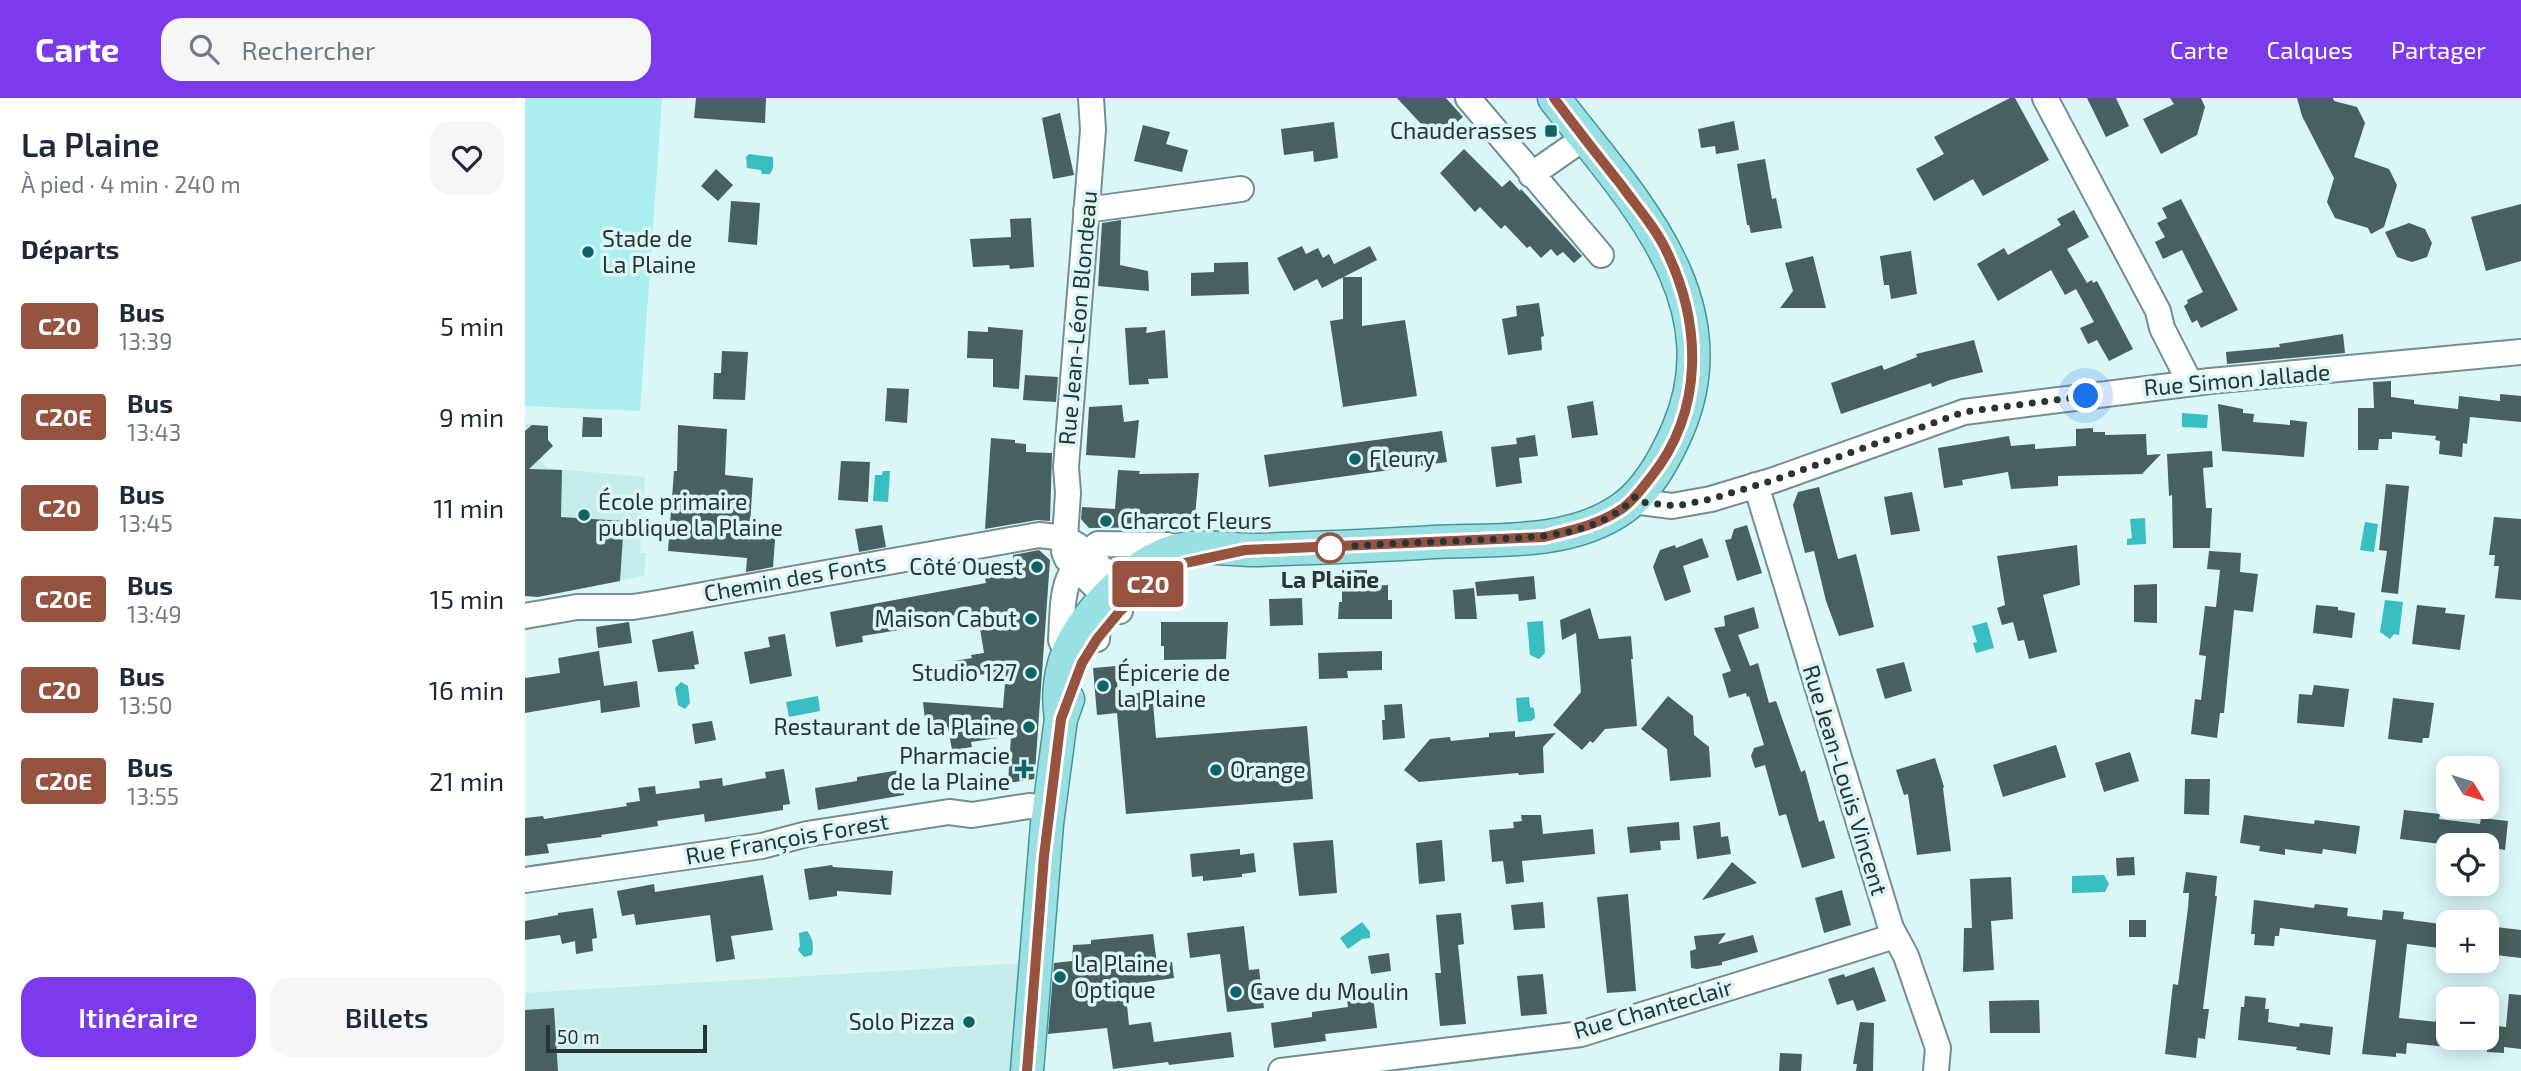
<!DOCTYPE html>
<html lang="fr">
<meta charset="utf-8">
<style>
body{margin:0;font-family:"Exo 2",sans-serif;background:#f6f6f7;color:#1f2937;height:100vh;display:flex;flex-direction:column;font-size:26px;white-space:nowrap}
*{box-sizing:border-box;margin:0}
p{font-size:23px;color:#747a83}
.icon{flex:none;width:38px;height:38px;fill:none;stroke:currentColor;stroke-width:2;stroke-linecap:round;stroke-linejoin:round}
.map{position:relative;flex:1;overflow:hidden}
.sheet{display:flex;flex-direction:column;background:#fff;width:525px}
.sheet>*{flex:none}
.badge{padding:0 14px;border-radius:5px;font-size:24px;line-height:46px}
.needle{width:46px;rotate:128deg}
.buttons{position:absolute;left:1911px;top:658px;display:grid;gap:14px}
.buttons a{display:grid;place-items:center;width:63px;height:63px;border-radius:14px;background:#fff;box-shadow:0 4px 18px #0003;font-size:35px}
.scale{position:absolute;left:21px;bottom:18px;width:161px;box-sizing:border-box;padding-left:7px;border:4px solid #293434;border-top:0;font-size:19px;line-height:24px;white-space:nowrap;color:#293434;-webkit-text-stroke:5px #daf6f6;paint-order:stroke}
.you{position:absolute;width:35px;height:35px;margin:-18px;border:5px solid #fff;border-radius:50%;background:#1a73e8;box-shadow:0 0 0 10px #1a73e833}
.map>.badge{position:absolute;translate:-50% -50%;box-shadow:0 0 0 4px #fff}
h2{padding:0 21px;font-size:26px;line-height:63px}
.round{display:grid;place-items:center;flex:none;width:74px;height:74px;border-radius:21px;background:#f6f6f7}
.head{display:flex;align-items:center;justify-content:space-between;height:119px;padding:0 21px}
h1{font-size:33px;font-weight:600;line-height:52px}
.cta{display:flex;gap:14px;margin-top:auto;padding:14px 21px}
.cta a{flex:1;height:80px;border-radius:21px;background:#7c3aed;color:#fff;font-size:28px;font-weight:600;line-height:80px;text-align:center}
.cta a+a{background:#f6f6f7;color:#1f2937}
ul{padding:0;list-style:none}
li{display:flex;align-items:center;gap:21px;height:91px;padding:0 21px}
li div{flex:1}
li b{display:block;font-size:26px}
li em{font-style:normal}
li .badge{min-width:77px;font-weight:700;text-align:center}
header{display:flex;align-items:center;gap:42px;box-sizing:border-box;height:98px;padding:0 35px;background:#7c3aed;color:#fff}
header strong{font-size:33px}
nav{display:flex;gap:38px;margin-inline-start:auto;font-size:24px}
.search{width:490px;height:63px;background:#f6f6f7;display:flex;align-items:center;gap:18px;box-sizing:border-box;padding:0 24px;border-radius:21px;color:#747a83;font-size:26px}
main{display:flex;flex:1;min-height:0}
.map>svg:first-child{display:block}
.built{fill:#c6ebeb}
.green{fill:#aaeef0}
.water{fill:#38bdc0}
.building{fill:#486061}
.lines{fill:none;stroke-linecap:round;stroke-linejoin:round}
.minor-casing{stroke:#748e8e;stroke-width:28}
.major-casing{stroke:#479698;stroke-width:35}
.minor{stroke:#fff;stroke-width:24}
.major{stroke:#9ae0e2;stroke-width:32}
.line-casing{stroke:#fff;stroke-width:16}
.line{stroke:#965340;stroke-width:10}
.walk{stroke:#293434;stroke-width:7;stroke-dasharray:0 12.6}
.poi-dot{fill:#126365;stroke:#daf6f6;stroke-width:2.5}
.stop-dot{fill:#fff;stroke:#965340;stroke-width:3.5}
.labels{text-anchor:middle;stroke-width:7;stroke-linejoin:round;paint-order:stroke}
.poi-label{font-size:23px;fill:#293434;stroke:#daf6f6;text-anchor:start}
.street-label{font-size:23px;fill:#293434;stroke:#daf6f6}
.stop-label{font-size:23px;font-weight:bold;fill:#293434;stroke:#daf6f6}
</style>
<header>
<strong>Carte</strong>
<div class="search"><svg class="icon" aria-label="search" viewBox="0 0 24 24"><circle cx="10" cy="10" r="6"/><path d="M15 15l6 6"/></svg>Rechercher</div>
<nav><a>Carte</a><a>Calques</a><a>Partager</a></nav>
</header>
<main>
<section class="sheet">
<div class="head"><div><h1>La Plaine</h1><p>À pied · 4 min · 240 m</p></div><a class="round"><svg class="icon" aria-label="heart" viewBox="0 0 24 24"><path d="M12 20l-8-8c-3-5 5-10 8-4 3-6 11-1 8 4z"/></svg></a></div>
<h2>Départs</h2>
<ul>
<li><span class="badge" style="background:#965340;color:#fff">C20</span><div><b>Bus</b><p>13:39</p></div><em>5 min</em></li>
<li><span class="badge" style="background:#965340;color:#fff">C20E</span><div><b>Bus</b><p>13:43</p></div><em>9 min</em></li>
<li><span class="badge" style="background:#965340;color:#fff">C20</span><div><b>Bus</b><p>13:45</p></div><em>11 min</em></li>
<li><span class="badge" style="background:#965340;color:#fff">C20E</span><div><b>Bus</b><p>13:49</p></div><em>15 min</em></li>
<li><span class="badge" style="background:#965340;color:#fff">C20</span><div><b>Bus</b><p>13:50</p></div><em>16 min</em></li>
<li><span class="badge" style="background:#965340;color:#fff">C20E</span><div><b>Bus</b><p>13:55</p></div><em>21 min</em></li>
</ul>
<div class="cta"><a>Itinéraire</a><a>Billets</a></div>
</section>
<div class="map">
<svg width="1996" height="973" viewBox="0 0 1996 973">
<rect width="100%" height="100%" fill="#daf6f6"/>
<!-- built -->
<path class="built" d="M0,325l23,3v14l5,6 -14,13 8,9 98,9 -5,76h6l-2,23 -97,19 -22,1z
M497,865l-9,108h-488v-78z"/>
<!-- green -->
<path class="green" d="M0,0h137l-22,313 -115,-5z"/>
<!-- water -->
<path class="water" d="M224,56l24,3v11l-3,6h-8l-1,-4 -14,-2 -1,-11z
M1657,315l26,2 -1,13 -25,-1z
M358,373h7l-2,31 -15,-1 2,-26h7z
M1620,420l1,26 -19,1v-6l5,-1 -2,-19z
M1840,424l13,2 -4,28 -14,-2z
M1860,502l18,2 -4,33 -5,-1 -4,5 -10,-7z
M1018,523l2,32 -6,6 -9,-4 -3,-33z
M1462,524l7,26 -18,5 -3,-10 4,-1 -5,-16z
M156,584l7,4 2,17 -5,6 -7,-4 -3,-17z
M293,598l2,15 -31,6 -3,-15z
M1004,599l1,10 4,1 1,10 -4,3 -13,1 -2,-24z
M1579,777l5,9 -4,8 -33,1v-17z
M837,824l8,10v6l-8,1 -14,10 -8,-11z
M282,833c6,7 7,15 5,24l-8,2 -6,-7 2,-4 -1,-13z"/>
<!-- building -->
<path class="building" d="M171,0h70l-1,25 -71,-5z
M872,0h49l17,19 -27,23z
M1485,0h5l34,62 -66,36 -10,-17 -39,22 -18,-32 28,-15 -10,-17z
M1562,0h29l13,28 -23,11z
M1645,0h31l4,9 -8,28 -36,19 -18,-35 31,-15z
M1772,0h36l1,3 23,6 8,16 -11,34 35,12 8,16 -13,42 -13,7 -3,-6 -33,-10 -8,-16 7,-24 -32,-62z
M535,15l14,62 -21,4 -11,-61z
M1209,23l5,29 -23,4 -1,-8 -14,2 -3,-19z
M809,24l4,36 -24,4 -1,-11 -29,4 -3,-26z
M618,27l27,7 -4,12 22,6 -6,22 -48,-11z
M939,51l38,38 8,-7 10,11 1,-2 61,67 -8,7 -11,-11 -6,4 -6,-7 -10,9 -11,-12 -3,2 -22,-23 -4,4 -21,-22 -5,5 -35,-39z
M1240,61l7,40 4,-1 6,30 -31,5 -2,-8h-2l-10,-61z
M191,71l17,16 -15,16 -17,-15z
M1656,101l57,111 -37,18 -4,-8 -5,3 -8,-17 4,-3 -1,-3 16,-8 -21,-42 -19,9 -8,-17 10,-5 -8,-14 10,-5 -5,-10z
M206,103l29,2 -3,42 -29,-3z
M1996,106v57l-35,10 -15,-54z
M1549,112l15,27 -22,12 20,34 -22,12 -14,-25 -53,31 -21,-37 27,-16 4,7 53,-30 -4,-6z
M506,120l3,49 -24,2 -1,-4 -36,2 -3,-28 41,-2 -1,-18z
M596,122l-1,45 28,6 1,20 -51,-5 4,-63z
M1884,125l16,6 7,14 -5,14 -15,5 -15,-5 -12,-25z
M777,148l4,8 12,-6 5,10 6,-4 5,10 36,-18 7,14 -55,28 -5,-9 -23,12 -17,-33z
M1386,153l6,43 -26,5 -2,-14h-5l-4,-29z
M1288,158l13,52h-46l13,-17 -8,-28z
M723,164l1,32 -58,2v-23l23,-1v-9z
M818,179h19v49l43,-6 12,76 -74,11 -13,-86 13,-2z
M1567,182l1,3 4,-2 36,68 -24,12 -12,-21 -9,4 -8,-16 14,-6 -18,-33z
M1014,205l5,33 -3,1 1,13 -34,5 -6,-36 15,-3 -1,-10z
M463,229l35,3 -4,59 -26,-2v-28l-26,-1 1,-27 20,1z
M622,229l-1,6 19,-3 3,48 -20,1 1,5 -20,1 -4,-57z
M1818,236l2,19 -118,11 -1,-12 54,-5 -1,-3z
M1449,242l9,32 -33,8 -18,7 -1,-4 -90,31 -10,-31 51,-18 2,5 33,-13 -1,-3z
M197,253l26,1 -3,48 -32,-1 1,-26h7z
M500,277l33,2 -2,25 -33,-2z
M1866,283v16l23,3v4l44,5 1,-13 41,5v-7l21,2v26l-51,-5 -3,27 -4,-1 -1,14 -23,-3 1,-13 -5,-1 1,-4 -44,-4v7h-13l-1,11h-20v-42h16l-1,-26z
M362,290l22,1 -2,34 -22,-2z
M1068,303l5,34 -26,3 -5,-32z
M1693,306l25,5v4l11,1 -1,8 37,3v-5l17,2 -3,35 -82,-6z
M597,307l2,17 15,-2 -4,38 -49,-3 3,-48z
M58,319l19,1v19h-20z
M7,327l16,1v14l5,6 -24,23 33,1 -1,47 63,4 -4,60 -82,16 -13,-1v-165z
M153,327l49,4 -2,46 28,3 -3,47 26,2 -3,40 -27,5 1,-14 -79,-7 6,-80h3z
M1568,330v4h12v3l41,-1 1,21 14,-1 -19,20 -84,2v10l-47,3 -3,-17 -46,8 1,5 -19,3 -6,-40 71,-12 2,10 24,-2v5l41,-3v-17z
M917,333l5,31 -178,25 -5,-32z
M1010,337l3,21 -19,2 3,25 -26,4 -5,-40 26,-3 -1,-6z
M466,340l24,2v3l11,1v8l26,1 -2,68 -13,-1 -52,9z
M1687,353l1,16 -10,1 3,40h6l-2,40h-37l-1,-53 -3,1 -2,-42z
M316,363l29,1 -2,40 -30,-2z
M593,372l22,1 -1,3 60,-1 -4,43 -29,-2 -1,13 -76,1 -8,-9 1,-12 33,2z
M1861,386l23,2 -11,108 -17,-2 6,-41 -8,-1z
M1294,389l19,72 18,-5 18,73 -35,9 -13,-35 -12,-50 -9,2 -12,-48 5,-13z
M1387,394l8,39 -29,4 -7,-38z
M1969,419l27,2v81l-26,-2 4,-32h-5l1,-11h-6z
M357,427l4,22 -27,5 -4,-23z
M1222,427l15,48 -25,8 -12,-41 6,-1 3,-10z
M1177,440l7,19 -26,9 8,26 -26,9 -12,-34 7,-17 15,-5 1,3z
M1552,447l3,40 -37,10 14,57 -28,7 -5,-19 -6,1 -5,-19 -11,3 -5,-17 8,-3 -8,-49z
M514,452l11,10 -15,212 -1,7 -26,4 3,-47 -40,6 1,5 -20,3 -4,-23 -22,1 -3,-26 80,6 3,-38 -48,9 -4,-18 18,-3 -1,-3 13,-2 -7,-42 -60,11 1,5 -56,9 1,6 -27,5 -6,-35 156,-29 -3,-16 31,-5 -1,-7z
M1684,453l32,2 -1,19 18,2 -5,38 -19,-2 -10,103h-4l-3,25 -26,-4 4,-35 6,1 5,-44 -7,-1 6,-49 11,1 4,-37 -13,-1z
M817,472h25v16l21,-1v15h4v19h-54l1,-17h3z
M1009,478l2,23 -17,2 -1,-7 -41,2 -2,-14z
M1632,486v39l-23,-1v-37z
M949,490l3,31h-22l-2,-29z
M777,500l1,27 -33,1 -1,-27z
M1791,507l22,2v3l17,3 -3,25 -39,-5z
M1892,507l29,3 -1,5 20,2 -5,35 -48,-6z
M1229,509l5,21 -21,7 12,31 8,-3 11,40 7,-2 25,71 4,-2 14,52 5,-2 11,38 -33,10 -16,-54 -7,2 -14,-51 -10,3 -4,-12 3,-8 10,-3 -15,-49 -2,1 -1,-4 -17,5 -7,-24 9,-3 -17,-43 11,-2 -1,-10z
M1065,510l9,31 32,-3 2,23h-2l6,67 -32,3 -12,14 -3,-2 -8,9 -29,-25 28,-33 -5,-59 -14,7 -2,-20z
M104,524l3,21 -34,5 -2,-21z
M636,524h67l-2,37 -62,1v-14h-3z
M168,533l6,33 -5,1 1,4 -37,3 -6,-32z
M260,536l7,42 -42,8 -6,-32 26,-5 -2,-10z
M74,553l5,35 33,-5 3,26 -39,6 -1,-13 -75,13v-35l35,-5 -2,-15z
M857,553v19l-35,1 1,7 -29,1 -1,-26z
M1379,564l8,29 -27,8 -9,-30z
M591,568l2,30 34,-5 4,47 151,-12 6,73 -187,15 -9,-101 -20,2 -4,-47z
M1789,587l35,4 -5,38 -47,-4 2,-29 13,1z
M1143,598l25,20 1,19 15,12 2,30 -41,4 -3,-32 -26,-20z
M1868,600l41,5 -5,35h-6l-1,5 -34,-4z
M877,606l3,34 -22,2 -1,-20h3l-1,-15z
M187,623l4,19 -21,4 -3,-20z
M990,633v6l41,-4 -13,14 1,26 -25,2 -1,-2 -99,9 -15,-12 26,-31 20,-2 1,4 38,-4v-4z
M1531,647l10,32 -63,20 -10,-32z
M1605,654l9,29 -35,11 -9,-29z
M1410,660l9,29 -1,1 8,63 -34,4 -9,-61 -4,1 -8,-25z
M259,671l6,35 -7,1v5l-78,12 -1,-8 -47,7 1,5 -57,9 1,2 -55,7 2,9 -24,3v-38l18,-2 1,3 83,-13 -1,-3 14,-2 -2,-13 17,-2 1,8 44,-6 -1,-7 23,-3 1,8 43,-8 -1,-6z
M375,672l4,25 -86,15 -3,-22 42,-7v-4z
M1660,681h25l-1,36 -25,-1z
M1879,712l36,4 -1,5 41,5 1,-6 27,3 -3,29 -18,-3v-2h-38l-49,-6z
M996,717h20l2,19 50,-5 2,25 -73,7 2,21 -18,2 -3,-23 -11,1 -3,-32 25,-2 -1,-6 9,-1z
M1719,717l70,9 1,-4 45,6 -4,28 -33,-5 -1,5 -37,-5v6l-26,-4 1,-5 -20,-3z
M1154,724l1,18 -20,1 1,9 -31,3 -3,-26z
M1195,724l1,15 7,-1 3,18 -34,5 -4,-33z
M808,742l4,53 -38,3 -6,-53z
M917,742l3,41 -26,3 -3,-41z
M715,751v6l14,-2 2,19 -14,2v3l-39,4v-5l-11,1 -2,-23z
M1609,759l1,18 -18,1 -1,-18z
M1207,764l25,21 -55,17z
M307,767l1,2 60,4 -2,24 -54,-4v5l-28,4 -5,-31z
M1661,774l31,4 -2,20h2l-14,113h6l-4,30 -7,-1 -2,20 -31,-4 8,-70 5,1 10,-77 1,-15h-6z
M238,777l10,55 -42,6 4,23 -19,3 -6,-47 -74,10 -2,-11 -12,2 -5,-25 37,-7 1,8z
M1486,779l2,42 -22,2 3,49 -31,2 1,-44h8l-2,-49z
M1317,792l9,35 -27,8 -9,-35z
M1103,796l8,97 -29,2 -10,-96z
M1729,802l60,8 1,-4 33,4 -1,8 35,4 1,-10 21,2 -1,7 45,6v24l-41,-5 -8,74 49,5v24l-41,-4 -1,11 -10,-1v4l-34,-3 14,-114 -96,-12 -1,8h-4l-1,10 -20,-1 1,-11h-4z
M1018,804l2,26 -31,2 -3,-25z
M68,810l4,30 -5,1 1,12 -17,3 -1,-13 -13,3 -2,-9 -35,5v-19l33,-6v-2z
M936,815l3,31 -6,1 8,79 -26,2 -5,-53h6l-5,-58z
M1604,822h17v17h-17z
M719,828l5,44 10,-1 5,39 -37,4 -7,-58 -30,4 -3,-25z
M1962,828l34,4v28l-34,-4z
M1201,835l-8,11 35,-9 5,17 -36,10v3l-25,4 -6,-1 -1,-17 6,-2 -2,-13z
M628,836l4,30 15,-2 2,16 -49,7 4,40 22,-3 3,20 77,-10 3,25 -65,8 -1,-3 -55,7 -6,-41 -59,6 6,-71 18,-2 1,-16 18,-1v-4z
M864,855l2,18 -20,3 -3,-18z
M1349,869l12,34 -29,10 -4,-11 -16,5 -9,-26 16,-5 1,3z
M1018,876l4,40 -26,2 -4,-40z
M1984,896l12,1v54l-17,-2v6l-17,-1v-27l19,2z
M848,898l4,32 -52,6 1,7 -52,7 -3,-25 41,-6v-5l36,-5 -1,-7z
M1720,898l21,2 -1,11h4l-1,13 31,5 1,-4 33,4 -3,28 -34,-5 1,-3 -59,-7 3,-33h3z
M1514,902l1,33h-50l-1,-32z
M29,910l4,63h-33v-61z
M1335,924l14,1 -1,48h-17l1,-7h-4z
M1255,955l22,1 -1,17h-22z"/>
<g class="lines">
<defs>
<path id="minor" d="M566,0l2,32 -27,337 2,26 -4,59 3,7 53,52
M943,0l133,157
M1520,0l113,213 4,17 25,49v7
M1006,77l53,-37
M561,112l155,-21
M1231,387l135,443 15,28 32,92 -2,23
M1110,399l5,5 32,4 39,-7 63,-19 190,-68 246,-31 311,-29
M0,518l52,-9h56l25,-4 381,-68 26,3 12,7 50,47 -29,31 -1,16
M545,550l-7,-3 -2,-5c3,-45 -2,-65 37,-96l70,1 14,4
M0,782l237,-34 45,-12 142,-22 23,3 57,-9 21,2
M756,973l300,-37 314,-98"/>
<path id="major" d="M536,621c-4,-24 -1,-51 10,-73 18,-36 64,-84 104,-95 26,-7 53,-1 80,-1 59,-2 119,-4 178,-8 62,-3 137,4 190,-34 25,-18 43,-51 55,-79 56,-131 -51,-235 -124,-331
M502,973l20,-247 14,-105 7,-20"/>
</defs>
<!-- minor casing -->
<use href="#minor" class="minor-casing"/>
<!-- major casing -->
<use href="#major" class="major-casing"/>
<!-- minor -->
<use href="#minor" class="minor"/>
<!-- major -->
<use href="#major" class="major"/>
</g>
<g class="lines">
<defs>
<path id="line" d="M502,973l17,-215 17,-137 21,-56 15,-24 23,-28 45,-39 20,-9 60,-13 299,-13c28,-7 55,-12 79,-29 11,-8 20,-21 28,-31 53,-66 51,-152 16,-225 -11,-24 -30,-45 -45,-66 -23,-29 -46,-58 -68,-88"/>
</defs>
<!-- line casing -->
<use href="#line" class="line-casing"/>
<!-- line -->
<use href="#line" class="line"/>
<!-- walk -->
<path class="walk" d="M805,450c46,-5 96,-5 144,-8 55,-3 120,0 161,-43l5,5 37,4 34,-7 63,-19 190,-68 122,-16"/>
</g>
<!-- markers -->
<g class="poi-dot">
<rect x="1019" y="26" width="14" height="14" rx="3.5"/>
<circle cx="63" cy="154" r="7"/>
<circle cx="830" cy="361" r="7"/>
<circle cx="59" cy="417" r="7"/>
<circle cx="581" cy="423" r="7"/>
<circle cx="512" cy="469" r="7"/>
<circle cx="506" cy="521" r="7"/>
<circle cx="506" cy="575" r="7"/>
<circle cx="578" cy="588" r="7"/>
<circle cx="504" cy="629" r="7"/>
<path d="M495.5 660.5h7v7h7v7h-7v7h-7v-7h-7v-7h7z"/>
<circle cx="691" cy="672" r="7"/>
<circle cx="535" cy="879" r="7"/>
<circle cx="711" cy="894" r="7"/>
<circle cx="444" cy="924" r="7"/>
</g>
<circle class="stop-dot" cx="805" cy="450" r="14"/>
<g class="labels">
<!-- poi labels -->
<g class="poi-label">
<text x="1012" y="41" text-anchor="end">Chauderasses</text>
<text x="77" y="149">Stade de<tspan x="77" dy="26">La Plaine</tspan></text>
<text x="844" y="369">Fleury</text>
<text x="73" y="412">École primaire<tspan x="73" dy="26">publique la Plaine</tspan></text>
<text x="595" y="431">Charcot Fleurs</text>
<text x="498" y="477" text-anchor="end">Côté Ouest</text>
<text x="492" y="529" text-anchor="end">Maison Cabut</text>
<text x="492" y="583" text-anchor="end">Studio 127</text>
<text x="592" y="583">Épicerie de<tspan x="592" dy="26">la Plaine</tspan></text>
<text x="490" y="637" text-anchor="end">Restaurant de la Plaine</text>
<text x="485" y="666" text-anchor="end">Pharmacie<tspan x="485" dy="26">de la Plaine</tspan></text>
<text x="705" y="680">Orange</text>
<text x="549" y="874">La Plaine<tspan x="549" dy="26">Optique</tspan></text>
<text x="725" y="902">Cave du Moulin</text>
<text x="430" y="932" text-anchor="end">Solo Pizza</text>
</g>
<!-- street labels -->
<g class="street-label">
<text transform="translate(553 220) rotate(-85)" y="8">Rue Jean-Léon Blondeau</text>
<text transform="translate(1712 282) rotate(-5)" y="8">Rue Simon Jallade</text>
<text transform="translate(270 480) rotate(-10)" y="8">Chemin des Fonts</text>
<text transform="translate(1320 682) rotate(73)" y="8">Rue Jean-Louis Vincent</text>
<text transform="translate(262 741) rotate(-10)" y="8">Rue François Forest</text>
<text transform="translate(1128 911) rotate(-16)" y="8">Rue Chanteclair</text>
</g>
<!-- stop labels -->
<g class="stop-label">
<text x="805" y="490">La Plaine</text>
</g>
</g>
</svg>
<div class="buttons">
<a><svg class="needle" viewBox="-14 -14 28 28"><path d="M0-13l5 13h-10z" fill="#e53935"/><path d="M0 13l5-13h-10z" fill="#747a83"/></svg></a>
<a><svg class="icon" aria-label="locate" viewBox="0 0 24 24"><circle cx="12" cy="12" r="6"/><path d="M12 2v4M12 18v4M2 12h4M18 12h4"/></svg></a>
<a>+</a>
<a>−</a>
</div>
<div class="scale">50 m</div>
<div class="you" style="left:1561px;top:298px"></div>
<b class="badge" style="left:623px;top:486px;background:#965340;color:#fff">C20</b>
</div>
</main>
